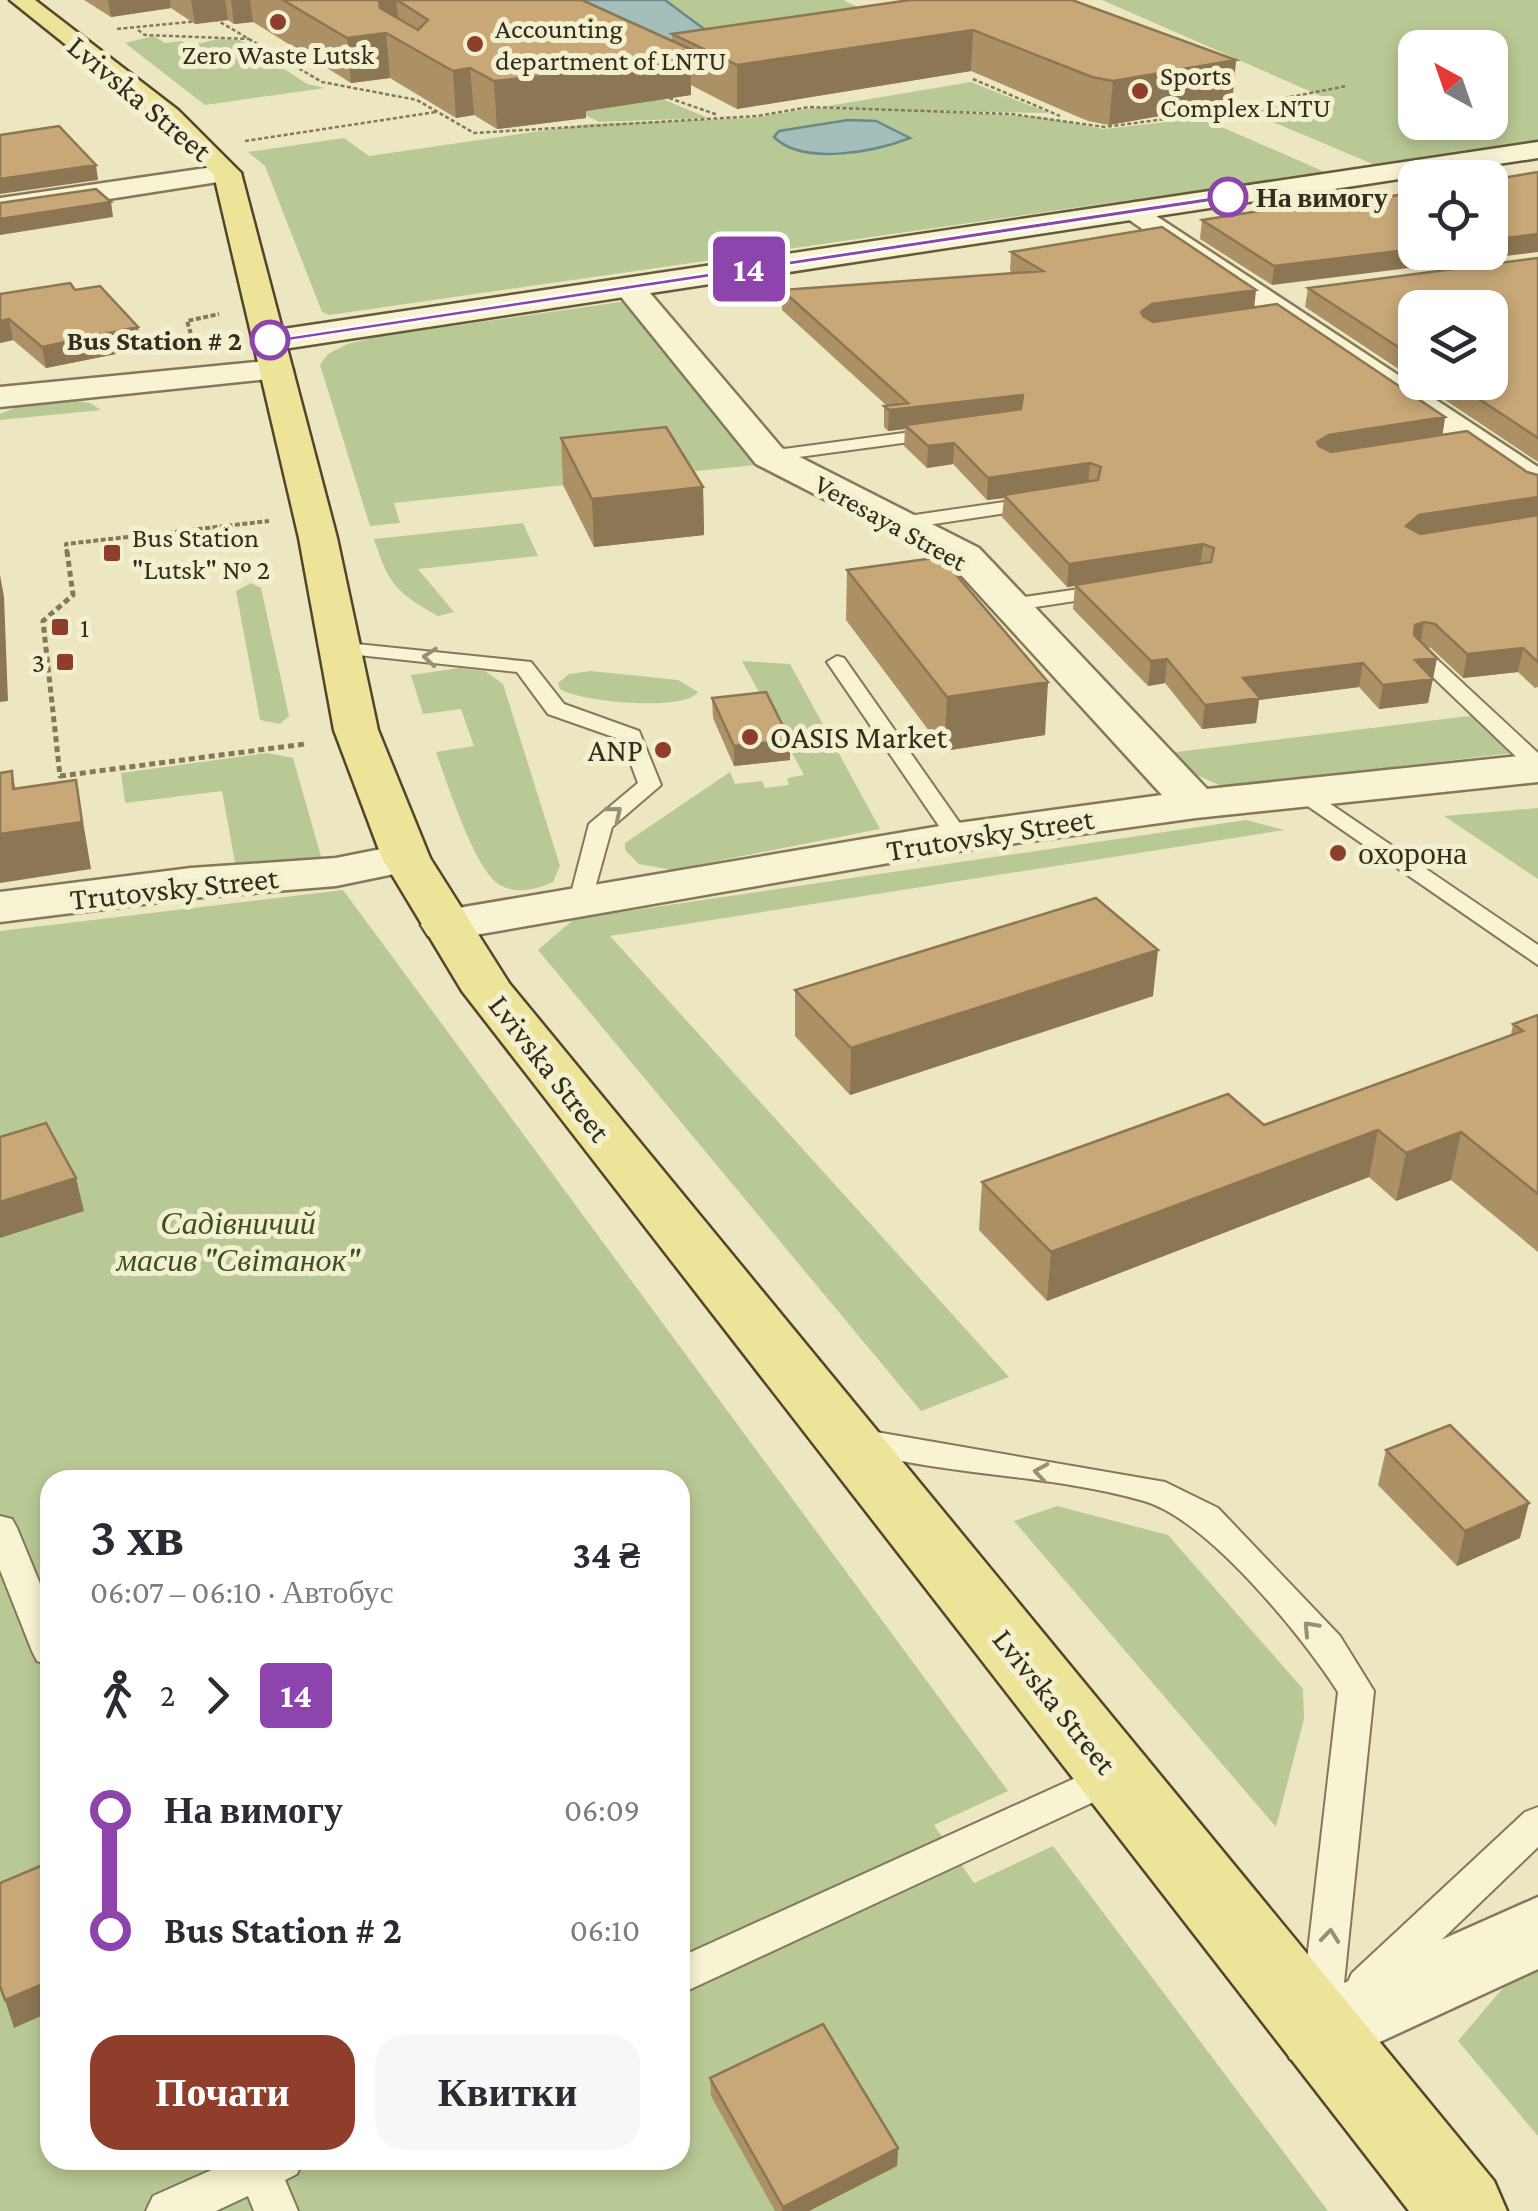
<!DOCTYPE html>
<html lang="uk">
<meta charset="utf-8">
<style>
body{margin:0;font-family:"Crimson Pro",serif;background:#f7f7f7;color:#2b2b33;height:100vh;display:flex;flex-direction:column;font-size:38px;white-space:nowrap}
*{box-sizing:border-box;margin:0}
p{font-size:32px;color:#7c7c81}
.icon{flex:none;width:55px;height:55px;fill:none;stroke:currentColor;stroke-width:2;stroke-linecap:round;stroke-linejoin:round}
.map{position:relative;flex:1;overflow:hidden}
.panel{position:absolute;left:40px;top:1470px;width:650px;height:700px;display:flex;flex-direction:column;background:#fff;border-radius:30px;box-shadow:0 5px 15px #0003}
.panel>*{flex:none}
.badge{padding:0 20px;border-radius:8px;font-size:35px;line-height:65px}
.needle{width:65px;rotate:320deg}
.fabs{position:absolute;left:1398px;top:30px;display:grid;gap:20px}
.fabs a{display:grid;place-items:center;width:110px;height:110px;border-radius:20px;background:#fff;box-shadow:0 5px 15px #0003;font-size:50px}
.map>.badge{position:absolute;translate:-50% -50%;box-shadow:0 0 0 5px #fff}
.legs{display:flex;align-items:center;gap:15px;height:110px;padding:0 50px;font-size:32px}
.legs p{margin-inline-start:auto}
.summary{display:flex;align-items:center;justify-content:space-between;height:170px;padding:0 50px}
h1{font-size:55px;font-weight:600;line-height:75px}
.primary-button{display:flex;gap:20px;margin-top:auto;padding:20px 50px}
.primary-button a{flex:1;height:115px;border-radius:30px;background:#903e2c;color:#fff;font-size:40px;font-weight:600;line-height:115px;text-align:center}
.primary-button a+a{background:#f7f7f7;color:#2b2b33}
ul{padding:0 50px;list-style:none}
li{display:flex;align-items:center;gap:35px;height:120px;font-size:38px}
li i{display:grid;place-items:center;width:15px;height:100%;margin:0 12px;background:currentColor}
li i::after{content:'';width:25px;height:25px;margin:-12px;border:8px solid;border-radius:50%;background:#fff}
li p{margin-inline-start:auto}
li:first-child i{background:linear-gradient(#0000 50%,currentColor 0)}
li:last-child i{background:linear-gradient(currentColor 50%,#0000 0)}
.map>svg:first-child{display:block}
.green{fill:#b9c995;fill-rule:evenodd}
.water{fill:#a3bebb;stroke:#6b8b89;stroke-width:2.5}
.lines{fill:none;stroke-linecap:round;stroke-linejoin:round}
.lane-casing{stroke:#847859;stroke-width:4}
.street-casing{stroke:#847859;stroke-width:5}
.secondary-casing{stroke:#65593c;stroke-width:5}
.primary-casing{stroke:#51452d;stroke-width:5}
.path-far2{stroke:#847859;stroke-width:2.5;stroke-dasharray:4 2.5;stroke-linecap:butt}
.path-far1{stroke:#847859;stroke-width:4;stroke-dasharray:5 2.5;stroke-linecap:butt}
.path{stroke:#847859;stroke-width:5;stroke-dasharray:6 4;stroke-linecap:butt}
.lane{fill:#f7f3d3;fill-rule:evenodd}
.street{fill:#f7f3d3;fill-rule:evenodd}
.secondary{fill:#f7f3d3;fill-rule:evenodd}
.primary{fill:#eee499;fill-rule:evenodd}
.wall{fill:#ac9066}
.shaded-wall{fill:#8c7653}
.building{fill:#c8a877;stroke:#8c7653;stroke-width:2.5}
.oneway{stroke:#969078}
.line-1{fill:#8e44ad;stroke:#fff;stroke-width:2.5}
.poi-dot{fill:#903e2c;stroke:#f3f0cf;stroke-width:4}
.stop-1-dot{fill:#fff;stroke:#8e44ad;stroke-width:5}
.labels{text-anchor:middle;stroke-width:10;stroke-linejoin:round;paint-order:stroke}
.far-poi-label{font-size:28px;fill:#342c1d;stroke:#f3f0cf;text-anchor:start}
.far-stop-label{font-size:28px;font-weight:bold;fill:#342c1d;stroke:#f3f0cf;text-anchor:start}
.far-street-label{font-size:28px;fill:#342c1d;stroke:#f3f0cf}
.street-label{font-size:32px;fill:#342c1d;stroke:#f3f0cf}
.poi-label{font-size:32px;fill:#342c1d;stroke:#f3f0cf;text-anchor:start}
.park-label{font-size:32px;font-style:italic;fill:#3c5024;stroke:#f3f0cf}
</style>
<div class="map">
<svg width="1538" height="2211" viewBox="0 0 1538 2211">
<rect width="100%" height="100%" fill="#ece7c0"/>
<!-- green -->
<path class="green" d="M665,0h178l70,32 -146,14 -55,-12z
M1102,0h436v141l-163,24 -128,-54 76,-14zM1415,48h75v74h-75z
M154,36l11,7 17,-2 7,5 29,-7 22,1 67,44 18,4 -120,17 -80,-62z
M971,82l78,31 -120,-2 111,6 64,12 97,-11 124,54 -996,143 -7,-3 -57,-146 -17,-14 96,-14 25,18 220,-32 163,-6 61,-10 56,1 -47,-2z
M658,97l50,21 -109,4 -31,-16z
M627,301l138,163 -371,39 6,20 -30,3 -50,-161 8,-11 19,-10 29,-7z
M62,399l28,4 11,7 -101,10v-6l29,-12z
M523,523l15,33 -120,13 36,43 -16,4c-41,-23 -50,-32 -64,-77z
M251,583l10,5 28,128 -9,8 -20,-4 -24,-129z
M742,661l48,3 90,165 -208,41 -33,-6 -14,-14v-7l105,-71 5,12 27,-3 3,7 24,-3 -2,-7 17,-3z
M459,668l26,3 18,13 57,182 -7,16c-15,7 -36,13 -53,3 -25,-14 -54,-105 -64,-133l38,-6 -13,-37 -38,5 -12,-39z
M591,671l87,9 20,12c-13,20 -118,10 -138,-3l-2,-6 11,-9z
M1477,715l36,38 -289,34 -44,-19 -12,-15z
M267,753l26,5 29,102 -86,8 -14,-77 -97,12 -4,-30z
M1538,808v71l-94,-63z
M1246,820l38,10 -674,106 399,441 -88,34 -383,-461 36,-31z
M343,890l665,901 -74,34 40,58 79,-37 275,365h-1328v-1280zM50,1480h630v680h-630z
M1057,1506l111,29 135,154 1,30 -28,108 -262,-306z
M1538,1964v172l-80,-95 55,-65z"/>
<!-- water -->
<path class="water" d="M562,0h103l47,35 -46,19z
M848,120l28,1 34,17c-36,14 -107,28 -136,-1l5,-6z"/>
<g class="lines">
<defs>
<path id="lane" d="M941,428l6,1v8l-178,24 -9,-5 9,-5z
M1038,497l7,2v8l-144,22 -9,-6 9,-6z
M1107,585l10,6 -3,4 -104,16 -10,-6 10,-6z
M337,642l194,20 33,42 75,27 22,54 -49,42 -22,79h-18l-3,-5 20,-77 49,-41 -16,-43 -74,-26 -31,-42 -187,-20 -3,-4z
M1421,649l7,2 110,102v19l-8,-2 -116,-111v-8z
M837,656l7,2 122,174 4,5 -4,5h-16l-123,-180z
M1304,786l234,159v20l-242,-167v-10z
M853,1428l312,54 53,26 122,128 34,55 -33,321 -6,13 -14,5 -14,-5 -6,-13 37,-320c-35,-55 -131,-173 -194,-191 -98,-28 -205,-25 -302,-54l-5,-8 5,-8z
M0,1516l12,3 5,9 33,80v57l-13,-4 -5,-10 -32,-81z
M1113,1761l13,4 6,11 -6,11 -446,207v-37z
M1538,1807v40l-158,152 -14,5 -14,-5 -6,-13 6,-13 173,-161z
M234,2160h69l-6,14 -12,6 13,31h-44l-6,-15 -32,15h-70l7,-15z"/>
<path id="street" d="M227,165l14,8 -4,6 -237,37v-18z
M1135,202l403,265v27l-13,-3 -400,-274 -4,-6 4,-6z
M628,278l11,2 143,168 197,100 228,241 331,-35v28l-342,36 -238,33 -512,89 -18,-4 -7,-11 7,-11 18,-4 512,-87 204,-28 -211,-231 -195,-100 -143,-177z
M276,360l12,3 5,7 -5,7 -288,30v-20z
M406,844l17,4 7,10 -7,10 -87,18 -145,12 -191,24v-30l191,-24 145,-10z
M1538,1897v72l-219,101 -29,-11 -12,-26 12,-26z"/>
<path id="secondary" d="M1538,142v16l-1268,193 -16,-10 16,-10z"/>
<path id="primary" d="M10,0h25l143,110 63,63 96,365 41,192 52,128 79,125 985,1198 13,30h-98l-947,-1220 -80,-133 -48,-128 -35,-192 -85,-363 -54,-55z"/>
</defs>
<!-- lane casing -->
<use href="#lane" class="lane-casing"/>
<!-- street casing -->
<use href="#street" class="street-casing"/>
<!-- secondary casing -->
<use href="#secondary" class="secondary-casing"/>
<!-- primary casing -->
<use href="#primary" class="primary-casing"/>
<!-- path-far2 -->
<path class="path-far2" d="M215,19l107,63 95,18 57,33 283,-17 52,-9 202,7 94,13 113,-15 22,9
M117,29l82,-8
M138,30l7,5 104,4
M973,79l87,37
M663,96l55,19
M1220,111l126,-25
M245,141l191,-29"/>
<!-- path-far1 -->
<path class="path-far1" d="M193,341l-6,-20 32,-7
M67,554l-1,-10 203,-23"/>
<!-- path -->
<path class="path" d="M67,551l6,44 -30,26 17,155 245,-32"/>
<!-- lane -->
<use href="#lane" class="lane"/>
<!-- street -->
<use href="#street" class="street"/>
<!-- secondary -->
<use href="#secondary" class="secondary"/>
<!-- primary -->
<use href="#primary" class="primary"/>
</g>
<!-- wall -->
<path class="wall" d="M84,0h498l90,41v-7l238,-34 326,60 -4,43 -123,22 -21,-4 -117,-50 -234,38 -46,-24v10l-105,16v7l-89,11 -23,-14 -18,3 -66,-40 -39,5 -98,-61 -19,2 -6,-4 -33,4 -24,-16 -60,9z
M1364,201l-92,84 -72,-46 2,-19z
M1011,252l243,55 191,110 -3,18 85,37 11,3v212l-3,1 -17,-16 -55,6 -32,-30 -5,-1 11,11 -9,45 -49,6 -20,-22 -100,13 -3,23 -54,6 -37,-46 -17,3 -75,-77 2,-23 -8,1 -65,-70 2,-19 -17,2 -34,-36 -26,4 -23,-22 1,-17 -17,2 -4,-4v-21h3l-105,-96v-20l232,-17 -4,-2z
M1538,258v204l-120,-80h72l-75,-74v72l-110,-73 3,-19z
M75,290l66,59 -95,19 -33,-28 -13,3v-49z
M561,438l142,49 1,48 -110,12 -31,-62z
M847,570l198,165 -101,16 -98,-131z
M712,698l78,42v20l-56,6 -21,-48z
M795,990l358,6 -303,99 -55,-59z
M1538,1015v237l-87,-72 -55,21 -27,-24 -322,124 -68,-71 3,-48 282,-57 247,-90 2,-11z
M1386,1450l134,88 -63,28 -79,-81z
M710,2078l188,70 -1,18 -88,45h-34l-64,-115z"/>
<!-- shaded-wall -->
<path class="shaded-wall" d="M108,0h62l1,8 -60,9z
M191,0h34l3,20 -33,4z
M231,0h19l3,22 -19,2z
M378,0h18l2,17 -18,10z
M973,30l-2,41 -234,38v-44z
M386,33l4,45 -39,5 -4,-45z
M690,49l1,46 -105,16v7l-89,11 -3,-48 79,-15z
M1236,60l-4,43 -123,22 4,-44z
M470,68l4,47 -18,3 -3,-47z
M96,165l2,15 -98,14v-15z
M111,202l2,15 -113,18v-16z
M1538,234v18l-266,33 2,-19 141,-17v3h75v-12z
M1256,290l-2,20 -115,22 2,-20 11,-8z
M9,319l4,21 -13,3v-22z
M138,327l3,22 -95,19 -4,-21z
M1023,395l-1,22 -117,8v4l-17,2 1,-21z
M1445,417l-3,22 -128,25 3,-22 12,-7z
M954,443l-1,21 -26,4 1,-22z
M1090,463l-2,22 -84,10v3l-17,2 1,-22z
M703,487l1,48 -110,12 -2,-48z
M1538,497v22l-123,18 -9,-11 13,-11z
M1203,544l-3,23 -133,20 2,-23z
M0,575l4,22 4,104 -8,1z
M1424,622l-4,23 -9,4 4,-24z
M1523,648l-5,24 -55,6 4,-24z
M1437,658l-9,45 -49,6 4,-24 32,-25z
M1167,659l-2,24 -17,3 3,-25z
M1363,663l-4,24 -100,13 -3,23 -54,6 3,-24 38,-27z
M1048,682l-3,53 -101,16 3,-54z
M790,740v20l-56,6v-20z
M12,771l9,47 55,-38 15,89 -91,14v-49l13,-45z
M1158,950l-5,46 -303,99 1,-47z
M1378,1130l-9,47 -322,124 4,-49z
M1461,1132l-10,48 -55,21 10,-48z
M76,1178l8,33 -84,27v-36z
M1529,1503l-9,35 -63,28 8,-35z
M50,1981v31l-36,16 -9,-28z
M898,2148l-1,18 -88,45h-27l1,-4z"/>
<!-- building -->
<path class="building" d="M283,0h96l1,8 38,22 10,-10 -31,-20h185l108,49 -117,17 11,6 -90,9 -24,-13 -17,3 -67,-38 -39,5z
M910,0h162l164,60 -123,21 -21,-4 -119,-47 -236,35 -65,-31z
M59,126l37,39 -96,14v-44z
M1538,172v62l-48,6v-60z
M96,189l15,13 -111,17v-16z
M1415,192v57l-141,17 -72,-46 153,-24 9,5z
M1162,227l94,63 -104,14 -11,8 2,4 10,6 124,-18 168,113 -116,18 -12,7 2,4 12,6 136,-21 60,41 11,3v22l-119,18 -13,11 14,8 118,-19v147l-15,-14 -56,6 -32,-30 -11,-2 -9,3 -1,10 23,23 -22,2 18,19 -50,6 -20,-22 -120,15 17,20 -55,7 -38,-46 -16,2 -76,-76 136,-23 3,-14 -11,-4 -134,20 -65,-69 94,-15 3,-13 -11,-4 -102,15 -34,-35 -26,3 -23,-21 116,-16 2,-14 -134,15 -5,-4 24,-3 -126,-113 261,-19 -32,-19z
M1538,258v180l-85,-56h37v-74h-75v50l-107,-70z
M70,283l5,7 25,-4 38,41 -96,20 -33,-28 -9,2v-27z
M666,427l37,60 -111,12 -31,-61z
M941,557l107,125 -101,15 -100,-127z
M766,692l24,48 -56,6 -22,-48z
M12,771l1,18 63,-9 6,42 -82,12v-61z
M1096,898l62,52 -307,98 -56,-58z
M1538,1015v179l-77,-62 -55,21 -28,-23 -327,122 -69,-70 246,-88 36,31 259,-94 -10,-7z
M46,1123l30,55 -76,24v-65z
M1450,1425l79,78 -64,28 -79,-81z
M50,1862v119l-45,19 -5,-14v-103z
M823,2024l75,124 -115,59 -73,-129z"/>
<!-- one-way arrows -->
<defs><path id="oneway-chevron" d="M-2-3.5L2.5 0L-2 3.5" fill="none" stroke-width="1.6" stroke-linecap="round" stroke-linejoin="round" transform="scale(2.5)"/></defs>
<g class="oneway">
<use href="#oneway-chevron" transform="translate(430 657) rotate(-175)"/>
<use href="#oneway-chevron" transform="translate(615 813) rotate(-39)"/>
<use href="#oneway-chevron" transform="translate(1041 1472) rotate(-171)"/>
<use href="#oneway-chevron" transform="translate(1310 1628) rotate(-133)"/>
<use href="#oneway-chevron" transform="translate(1330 1936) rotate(-84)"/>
</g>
<!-- line-1 -->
<path class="line-1" d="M1228,194l4,5 -962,145 -6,-4z"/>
<!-- markers -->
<g class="poi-dot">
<circle cx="278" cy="22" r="10"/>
<circle cx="475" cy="44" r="10"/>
<circle cx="1140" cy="91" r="10"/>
<rect x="102" y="543" width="20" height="20" rx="5"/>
<rect x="50" y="617" width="20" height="20" rx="5"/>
<rect x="55" y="652" width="20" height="20" rx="5"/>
<circle cx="750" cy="737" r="10"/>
<circle cx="663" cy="750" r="10"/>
<circle cx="1338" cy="853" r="10"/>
</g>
<g class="stop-1-dot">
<circle cx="1228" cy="197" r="18"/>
<circle cx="270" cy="340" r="18"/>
</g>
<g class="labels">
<!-- far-poi labels -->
<g class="far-poi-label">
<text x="495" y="38">Accounting<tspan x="495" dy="32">department of LNTU</tspan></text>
<text x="278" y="64" text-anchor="middle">Zero Waste Lutsk</text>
<text x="1160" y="85">Sports<tspan x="1160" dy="32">Complex LNTU</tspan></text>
<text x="132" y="547">Bus Station<tspan x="132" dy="32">"Lutsk" № 2</tspan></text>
<text x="80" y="637">1</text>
<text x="45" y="672" text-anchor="end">3</text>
</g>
<!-- far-stop labels -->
<g class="far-stop-label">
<text x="1256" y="207">На вимогу</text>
<text x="242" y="350" text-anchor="end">Bus Station # 2</text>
</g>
<!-- far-street labels -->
<g class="far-street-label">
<text transform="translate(891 522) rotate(29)" y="10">Veresaya Street</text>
</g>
<!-- street labels -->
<g class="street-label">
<text transform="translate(140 98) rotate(40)" y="11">Lvivska Street</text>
<text transform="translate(990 834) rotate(-9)" y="11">Trutovsky Street</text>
<text transform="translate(174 888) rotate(-6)" y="11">Trutovsky Street</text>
<text transform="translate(550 1068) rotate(52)" y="11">Lvivska Street</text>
<text transform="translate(1055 1701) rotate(51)" y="11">Lvivska Street</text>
</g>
<!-- poi labels -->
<g class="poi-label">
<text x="770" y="748">OASIS Market</text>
<text x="643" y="761" text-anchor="end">ANP</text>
<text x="1358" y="864">охорона</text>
</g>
<!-- park labels -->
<g class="park-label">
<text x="238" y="1234">Садівничий<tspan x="238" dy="37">масив "Світанок"</tspan></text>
</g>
</g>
</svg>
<div class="fabs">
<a><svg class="needle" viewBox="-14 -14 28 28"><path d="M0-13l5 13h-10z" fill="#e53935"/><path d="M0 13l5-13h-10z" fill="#7c7c81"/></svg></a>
<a><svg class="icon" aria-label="locate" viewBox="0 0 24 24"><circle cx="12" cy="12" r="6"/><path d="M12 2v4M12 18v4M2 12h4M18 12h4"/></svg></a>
<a><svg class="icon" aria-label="layers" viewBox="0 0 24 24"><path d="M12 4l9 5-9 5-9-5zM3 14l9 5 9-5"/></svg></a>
</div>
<b class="badge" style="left:749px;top:269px;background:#8e44ad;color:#fff">14</b>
<section class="panel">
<div class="summary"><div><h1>3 хв</h1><p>06:07 – 06:10 · Автобус</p></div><b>34 ₴</b></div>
<div class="legs"><svg class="icon" aria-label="walk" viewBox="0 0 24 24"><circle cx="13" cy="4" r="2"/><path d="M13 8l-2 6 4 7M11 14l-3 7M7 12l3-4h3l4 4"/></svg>2<svg class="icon" aria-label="forward" viewBox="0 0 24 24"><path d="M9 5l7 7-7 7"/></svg><b class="badge" style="background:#8e44ad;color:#fff">14</b></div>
<ul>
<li><i style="color:#8e44ad"></i><b>На вимогу</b><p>06:09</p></li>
<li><i style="color:#8e44ad"></i><b>Bus Station # 2</b><p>06:10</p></li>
</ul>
<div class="primary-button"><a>Почати</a><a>Квитки</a></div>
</section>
</div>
